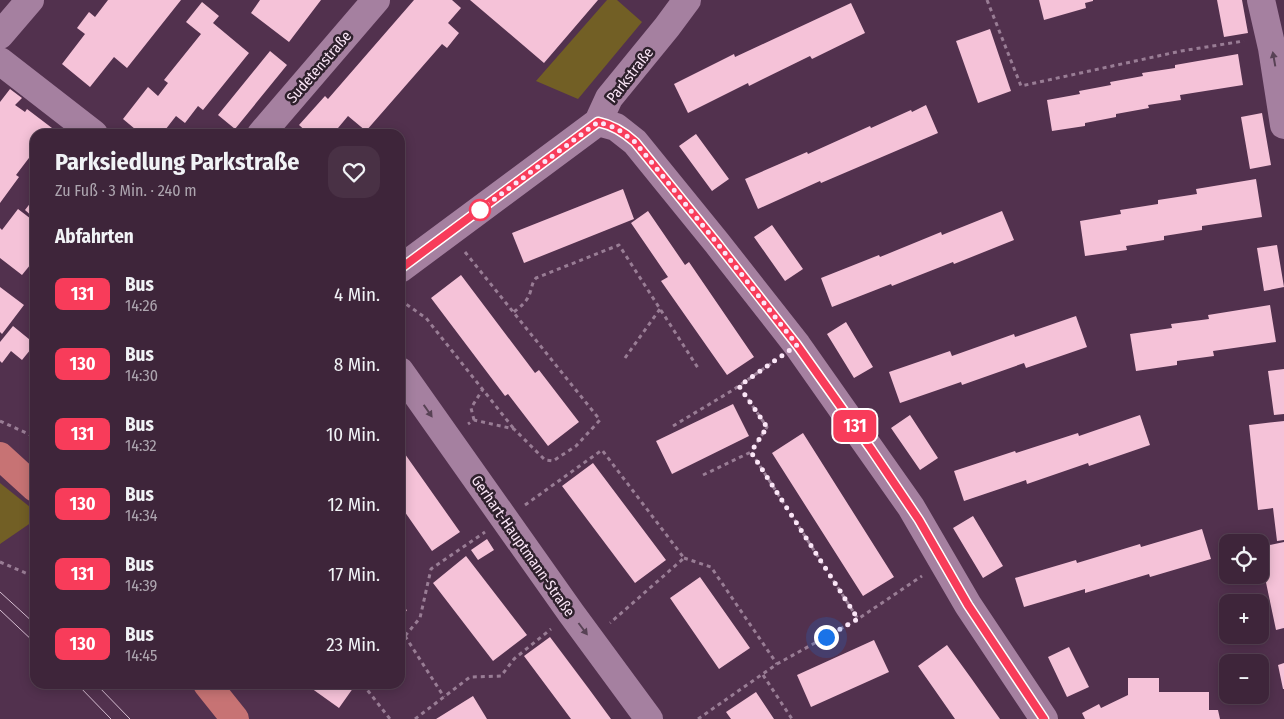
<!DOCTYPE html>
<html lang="de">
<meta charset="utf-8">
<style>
body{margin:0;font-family:"Fira Sans Condensed",sans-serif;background:#493145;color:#f1f3f6;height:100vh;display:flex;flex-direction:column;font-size:19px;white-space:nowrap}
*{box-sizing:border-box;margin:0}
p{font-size:16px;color:#ada5af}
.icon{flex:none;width:28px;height:28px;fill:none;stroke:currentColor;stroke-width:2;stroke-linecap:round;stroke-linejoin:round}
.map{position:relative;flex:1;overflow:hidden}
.details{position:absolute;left:30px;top:129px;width:375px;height:560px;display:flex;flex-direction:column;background:#3e253a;border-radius:15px;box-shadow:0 2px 12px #0003,0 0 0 1px #574254}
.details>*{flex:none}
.badge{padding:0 10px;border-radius:8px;font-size:18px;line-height:32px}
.tools{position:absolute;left:1219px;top:534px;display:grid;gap:10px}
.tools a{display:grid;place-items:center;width:50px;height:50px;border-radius:10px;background:#3e253a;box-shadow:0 2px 12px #0003,0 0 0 1px #574254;font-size:25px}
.you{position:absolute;width:25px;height:25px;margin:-12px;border:4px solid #fff;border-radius:50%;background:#1a73e8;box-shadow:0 0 0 8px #1a73e833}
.map>.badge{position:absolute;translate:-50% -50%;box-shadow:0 0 0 2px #fff}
h2{padding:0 25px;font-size:19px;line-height:45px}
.round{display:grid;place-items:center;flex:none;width:52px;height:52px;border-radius:15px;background:#493145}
.overview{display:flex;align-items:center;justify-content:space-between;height:85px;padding:0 25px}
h1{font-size:24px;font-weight:700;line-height:38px}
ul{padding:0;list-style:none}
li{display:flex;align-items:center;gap:15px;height:70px;padding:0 25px}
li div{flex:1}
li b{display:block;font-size:19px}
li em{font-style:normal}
li .badge{min-width:55px;font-weight:700;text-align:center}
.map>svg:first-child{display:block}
.green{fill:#725f25}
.building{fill:#f5c2d8}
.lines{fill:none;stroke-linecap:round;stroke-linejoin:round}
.path{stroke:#997d95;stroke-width:3;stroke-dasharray:4 4;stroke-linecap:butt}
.minor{stroke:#a580a0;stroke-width:28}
.major{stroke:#c77374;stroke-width:28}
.tram{stroke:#d7bfd3;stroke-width:1}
.oneway{fill:#584255}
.line-casing{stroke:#fff;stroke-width:11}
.line{stroke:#f83c5a;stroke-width:8}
.walk{stroke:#fbe6f7;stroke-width:5;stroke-dasharray:0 9}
.stop-dot{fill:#fff;stroke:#f83c5a;stroke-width:2.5}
.labels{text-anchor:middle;stroke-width:5;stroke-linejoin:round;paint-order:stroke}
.street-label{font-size:15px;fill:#fbe6f7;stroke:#2e202c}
</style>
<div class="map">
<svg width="1284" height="719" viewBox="0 0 1284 719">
<rect width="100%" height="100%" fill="#52314e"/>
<!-- green -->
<path class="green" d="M607,0h10l25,22 -64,77 -42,-18z
M0,483l35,28v9l-35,24z"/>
<!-- building -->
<path class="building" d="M108,0h73l-54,68 -13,-11 -24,30 -28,-23 23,-30 -8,-6 12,-16 6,5z
M260,0h61l-32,42 -38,-29z
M414,0h38l9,8 -13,15 11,10 -12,15 -5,-4 -76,87 -18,-15 -15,18h-24l-10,-9 26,-29 3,3z
M470,0h128l-54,63z
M1039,0h54v1l-8,2 1,5 -42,12z
M1217,0h25l6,33 -24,4z
M202,2l17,14 -6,7 36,30 -46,57 -5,-4 -13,17 -9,-7 -14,18h-21l-18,-15 25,-32 10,9 10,-13 -4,-3 37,-46 -15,-12z
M851,3l14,30 -53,26 -2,-3 -61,30 -1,-3 -60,30 -14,-29 60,-30 1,3z
M990,29l21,62 -33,12 -22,-62z
M270,51l17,14 -52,64 -17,-14z
M1238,54l5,31 -63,10 1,5 -33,5 1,3 -33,6v3l-31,6v3l-33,5 -5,-31 33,-6 -1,-3 32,-6 -1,-3 33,-6 -1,-3 33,-5v-3z
M10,89l12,9 -7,7 10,7 2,-3 25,19 -4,6h-13v16l-19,25 3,2 -19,26v-101z
M926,105l12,28 -117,50 -1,-2 -62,28 -13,-30 62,-27 1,2 62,-28 1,2 40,-18 1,2z
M1262,113l9,52 -21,4 -9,-52z
M696,134l33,45 -17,12 -33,-45z
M1256,179l6,38 -60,9v4l-38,6v4l-38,6 1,4 -42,6 -5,-35 41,-7 -1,-4 38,-6v-4l39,-6 -1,-5z
M623,189l11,30 -110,44 -12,-30z
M35,197v22l-10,-9z
M18,209l17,13v37l-13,16 -22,-17v-30l2,2z
M648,211l37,54 4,-3 65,95 -27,18 -66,-94 7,-4 -37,-54z
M1002,211l12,29 -60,24 -1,-2 -61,24 -1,-2 -59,23 -11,-29 58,-23 1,2 61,-25 1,3z
M772,225l31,44 -18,12 -31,-44z
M1277,245l7,42 -20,4 -7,-43z
M461,275l74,98 4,-3 40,52 -31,24 -40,-52 -3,2 -74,-98z
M0,287l24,18 -22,29 -2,-2z
M1270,305l6,37 -63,9 1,5 -37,5v4l-41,6 -6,-37 42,-6 -1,-4 38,-5 -1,-4z
M1076,316l11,31 -61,21 -2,-5 -62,22 -1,-3 -61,21 -11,-31 61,-21 2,5 62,-22 1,3z
M846,322l27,45 -19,11 -27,-44z
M13,326l22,18 -13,16 -11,-9 -9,12 -2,-2v-19z
M1284,369v45l-10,1 -6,-44z
M733,404l16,32 -77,38 -16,-33z
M910,415l28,43 -18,12 -29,-42z
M1140,415l10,30 -61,21 -1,-3 -61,21 -1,-4 -62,21 -10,-30 61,-20 1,2 62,-20 1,3z
M1284,421v119l-7,1 -4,-33 -15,2 -9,-85z
M803,433l91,144 -31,19 -91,-143z
M400,447l60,85 -28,19 -32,-46z
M593,463l73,97 -31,23 -73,-97z
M973,516l30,50 -20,12 -30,-50z
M1202,529l9,30 -61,18 -1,-3 -64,19v-4l-61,18 -9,-29 61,-18 1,3 63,-19 1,3z
M487,539l7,11 -16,10 -7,-10z
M1284,542v86l-8,2 -16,-76v-7z
M466,556l61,79 -34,26 -60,-78z
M700,577l50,71 -31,21 -49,-71z
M400,605l7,5 -7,10z
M550,637l39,52 22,30h-40l-47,-63z
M874,640l15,32 -78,35 -14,-32z
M947,645l24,33 29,41h-45l-37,-53z
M1069,647l20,40 -22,10 -19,-40z
M1284,663v26h-1l-5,-24z
M1128,678h31v14h50v18h9l2,9h-135l-3,-6 17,-9 2,4 27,-13z
M314,684h42l-17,24 -28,-20z
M756,692l18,27h-43l-5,-7z
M473,696l14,23h-51z"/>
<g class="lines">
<!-- path -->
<path class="path" d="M987,0l34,86 160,-35 63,-10
M465,252l135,168 -24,26 -23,15 -8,-1 -31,-31 -40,-9 -6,4
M400,300l26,18 88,111
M514,312c7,-6 13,-10 16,-19 2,-6 2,-10 6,-15l83,-33 79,123
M625,358l35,-49
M739,386l28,41 -16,25 107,167
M474,420l-3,-12 12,-19
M0,421l35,16
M673,426l60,-36 43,-30
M703,475l48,-23
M525,505l77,-55 82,108 -74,65
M684,558l27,9 66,97
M0,562l35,15
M405,636l39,61
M400,642l20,-24 11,-49 54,-37
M763,675l29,44
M367,684l-2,3 25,32
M415,719l55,-42 31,-1 13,-17 37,-30
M698,719l79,-55 81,-45 64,-43"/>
<!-- minor -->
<path class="minor" d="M1261,0l11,48 12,77
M0,35l30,-35
M0,61l94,73
M598,122l18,5 19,15 82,101 80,102 114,162 57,98 76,114
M261,134l115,-134
M400,269l198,-147 11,-24 58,-71 20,-27
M400,371l171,242 78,106"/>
<!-- major -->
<path class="major" d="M0,456l35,32
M207,684l28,35"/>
<!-- tram -->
<path class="tram" d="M0,592l35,32
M0,610l35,33
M77,684l34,35
M96,684l34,35"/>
</g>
<!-- one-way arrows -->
<defs><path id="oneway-solid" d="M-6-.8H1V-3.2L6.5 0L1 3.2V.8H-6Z" transform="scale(1.25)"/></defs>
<g class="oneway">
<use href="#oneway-solid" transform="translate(1274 59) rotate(-100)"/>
<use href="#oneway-solid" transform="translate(428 411) rotate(55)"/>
<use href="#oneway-solid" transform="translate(583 629) rotate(53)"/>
</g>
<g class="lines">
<defs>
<path id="line" d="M400,269l198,-147c15,3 26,10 37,20l82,101 80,102 74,104 48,71 49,85 76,114"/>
</defs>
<!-- line casing -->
<use href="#line" class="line-casing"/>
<!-- line -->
<use href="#line" class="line"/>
<!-- walk -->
<path class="walk" d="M480,210l118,-88 18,6 19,14 82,101 80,102 -58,41 28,41 -16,25 107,167 -32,18"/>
</g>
<!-- markers -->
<circle class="stop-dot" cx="480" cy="210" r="10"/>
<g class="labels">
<!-- street labels -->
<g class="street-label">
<text transform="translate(319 67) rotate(-49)" y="5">Sudetenstraße</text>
<text transform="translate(630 75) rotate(-52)" y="5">Parkstraße</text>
<text transform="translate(523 546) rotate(55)" y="5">Gerhart-Hauptmann-Straße</text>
</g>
</g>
</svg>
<div class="tools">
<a><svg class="icon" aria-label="locate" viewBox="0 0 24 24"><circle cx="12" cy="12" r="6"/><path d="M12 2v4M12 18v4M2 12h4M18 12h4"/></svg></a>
<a>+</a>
<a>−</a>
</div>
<div class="you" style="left:826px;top:637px"></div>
<b class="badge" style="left:855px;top:426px;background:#f83c5a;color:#fff">131</b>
<section class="details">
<div class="overview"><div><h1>Parksiedlung Parkstraße</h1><p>Zu Fuß · 3 Min. · 240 m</p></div><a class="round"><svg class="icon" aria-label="heart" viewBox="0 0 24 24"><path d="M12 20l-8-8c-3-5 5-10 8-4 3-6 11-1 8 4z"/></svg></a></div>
<h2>Abfahrten</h2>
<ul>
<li><span class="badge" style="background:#f83c5a;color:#fff">131</span><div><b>Bus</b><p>14:26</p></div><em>4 Min.</em></li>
<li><span class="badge" style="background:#f83c5a;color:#fff">130</span><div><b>Bus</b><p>14:30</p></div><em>8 Min.</em></li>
<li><span class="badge" style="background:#f83c5a;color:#fff">131</span><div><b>Bus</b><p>14:32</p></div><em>10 Min.</em></li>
<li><span class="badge" style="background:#f83c5a;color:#fff">130</span><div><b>Bus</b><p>14:34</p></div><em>12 Min.</em></li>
<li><span class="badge" style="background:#f83c5a;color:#fff">131</span><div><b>Bus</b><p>14:39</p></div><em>17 Min.</em></li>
<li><span class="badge" style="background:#f83c5a;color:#fff">130</span><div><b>Bus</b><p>14:45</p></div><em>23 Min.</em></li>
</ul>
</section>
</div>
